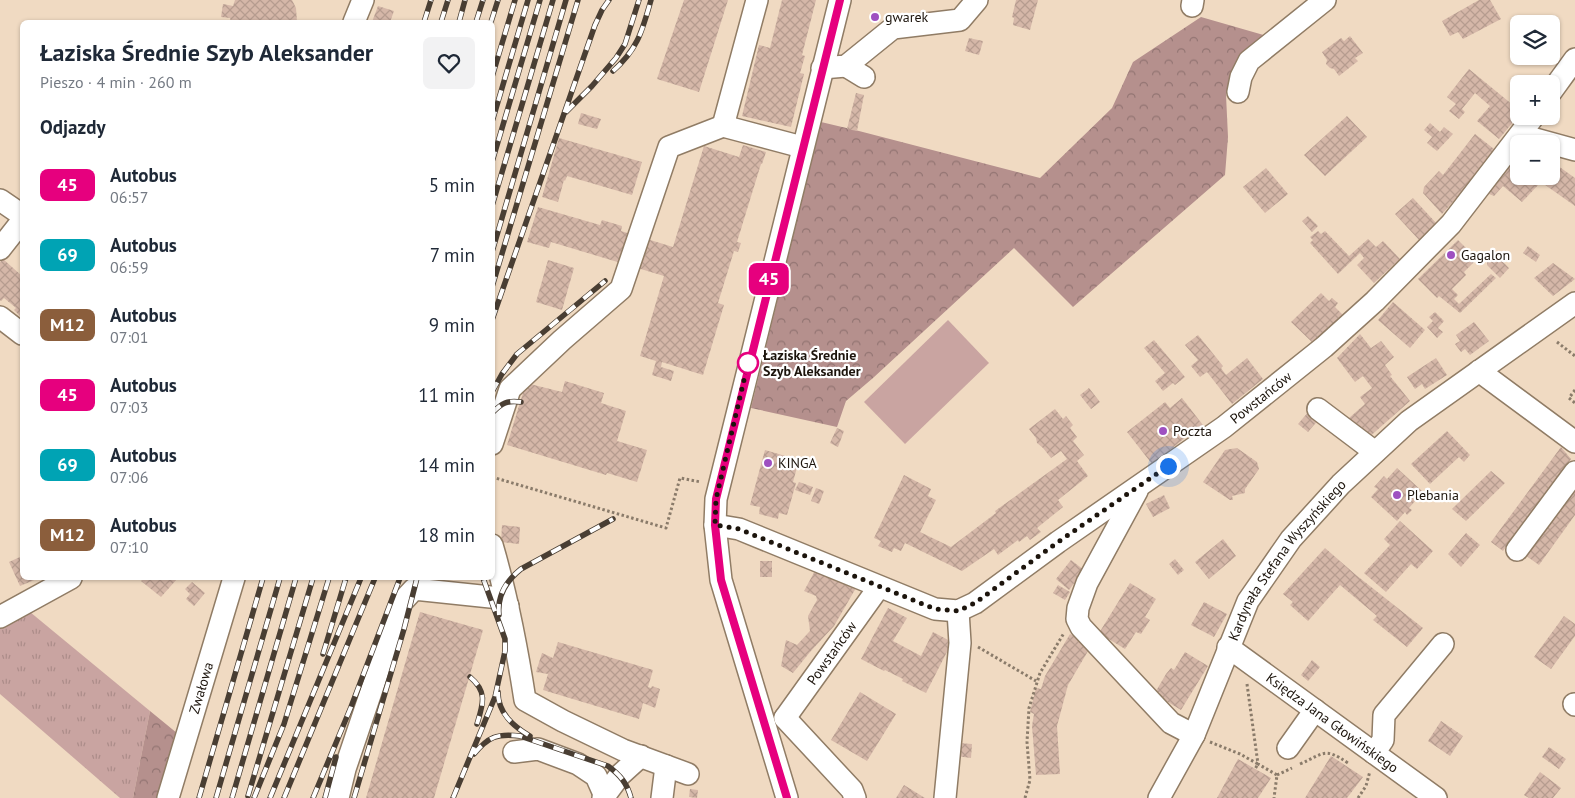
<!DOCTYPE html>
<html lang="pl">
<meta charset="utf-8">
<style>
body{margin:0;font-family:"PT Sans",sans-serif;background:#f2f2f3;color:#1f2937;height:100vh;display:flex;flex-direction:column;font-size:19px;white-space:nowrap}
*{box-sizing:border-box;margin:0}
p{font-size:16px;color:#747a83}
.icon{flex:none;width:28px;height:28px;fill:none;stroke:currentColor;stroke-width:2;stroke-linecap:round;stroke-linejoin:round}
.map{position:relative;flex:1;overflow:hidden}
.side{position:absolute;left:20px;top:20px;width:475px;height:560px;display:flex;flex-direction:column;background:#fff;border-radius:8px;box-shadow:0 1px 4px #0004}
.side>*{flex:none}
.badge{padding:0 10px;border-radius:8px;font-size:18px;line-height:32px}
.fabs{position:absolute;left:1510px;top:15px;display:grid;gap:10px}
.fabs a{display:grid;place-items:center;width:50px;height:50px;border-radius:8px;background:#fff;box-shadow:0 1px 4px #0004;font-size:25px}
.you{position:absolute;width:25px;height:25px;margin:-12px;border:4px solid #fff;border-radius:50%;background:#1a73e8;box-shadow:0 0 0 8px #1a73e833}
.map>.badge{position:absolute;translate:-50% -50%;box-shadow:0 0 0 2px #fff}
h2{padding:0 20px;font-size:19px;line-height:45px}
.round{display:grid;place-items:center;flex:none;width:52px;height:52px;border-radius:8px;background:#f2f2f3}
.overview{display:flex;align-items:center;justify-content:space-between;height:85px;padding:0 20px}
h1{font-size:24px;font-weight:700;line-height:38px}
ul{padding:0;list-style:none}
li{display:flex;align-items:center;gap:15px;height:70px;padding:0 20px}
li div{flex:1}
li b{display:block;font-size:19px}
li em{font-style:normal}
li .badge{min-width:55px;font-weight:700;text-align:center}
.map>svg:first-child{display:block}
.grass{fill:url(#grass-tufts)}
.forest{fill:url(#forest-crowns)}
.garden{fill:#c9a4a1}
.building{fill:url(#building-cross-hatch)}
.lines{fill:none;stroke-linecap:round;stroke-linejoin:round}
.minor-casing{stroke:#907c65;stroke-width:24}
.path{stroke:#8a7b6a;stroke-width:3;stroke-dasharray:2.5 2.5;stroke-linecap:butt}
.minor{stroke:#fff;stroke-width:21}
.rail-casing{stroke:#493e33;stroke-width:5.5}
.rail{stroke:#fff;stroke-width:4;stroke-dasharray:11;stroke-linecap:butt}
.line-casing{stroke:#fff;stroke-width:11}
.line{stroke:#e6007e;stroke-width:8}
.walk{stroke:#1c140c;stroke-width:5;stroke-dasharray:0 9}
.poi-dot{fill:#9e50c1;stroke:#fff;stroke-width:2}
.stop-dot{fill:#fff;stroke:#e6007e;stroke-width:2.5}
.labels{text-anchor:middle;stroke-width:4.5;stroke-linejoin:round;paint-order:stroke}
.poi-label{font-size:14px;fill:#1c140c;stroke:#fff;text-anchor:start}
.stop-label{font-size:14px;font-weight:bold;fill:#1c140c;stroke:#fff;text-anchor:start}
.street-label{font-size:14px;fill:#1c140c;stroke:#fff}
</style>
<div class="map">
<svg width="1575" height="798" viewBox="0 0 1575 798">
<defs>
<pattern id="grass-tufts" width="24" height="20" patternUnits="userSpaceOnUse" patternTransform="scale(1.25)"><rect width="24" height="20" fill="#c9a4a1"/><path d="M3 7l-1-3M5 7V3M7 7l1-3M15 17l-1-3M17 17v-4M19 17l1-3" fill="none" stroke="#ac8c89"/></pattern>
<pattern id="forest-crowns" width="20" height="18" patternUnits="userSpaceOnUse" patternTransform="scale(1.25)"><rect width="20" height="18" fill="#b5908d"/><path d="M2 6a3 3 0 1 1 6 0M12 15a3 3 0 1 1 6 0" fill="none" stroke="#927472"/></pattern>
<pattern id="building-cross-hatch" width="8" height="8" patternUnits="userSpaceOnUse" patternTransform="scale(1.25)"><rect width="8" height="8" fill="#d5b7a8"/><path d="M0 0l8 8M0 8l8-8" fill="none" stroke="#b69c8f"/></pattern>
</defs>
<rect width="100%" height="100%" fill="#f0dac2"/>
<!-- grass -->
<path class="grass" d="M30,612l120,99 -17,87h-13l-120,-104v-67z"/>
<!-- forest -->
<path class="forest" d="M1201,17l66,19 -28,20 -13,39 2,42 -3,38 -152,132 -59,-59 -141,130 -27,23 -9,26 -86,-19 70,-286 38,9 181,47 72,-70 21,-46z
M150,711l33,27 -19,60h-31z"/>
<!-- garden -->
<path class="garden" d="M948,320l41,43 -84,81 -41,-42z"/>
<!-- building -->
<path class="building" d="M235,0h57l4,8 1,14h-66l-1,-4 -9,-1 2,-13 10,2z
M684,0h44l-29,92 -42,-13z
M782,0h34l-14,55 3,1 -5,17 4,1 -13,53 -49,-11 17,-71 11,3z
M1016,0h22l-8,30 -17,-5 1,-7 -2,-1z
M1479,0h11l11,19 -38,20 -5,-7 -8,4 -8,-15z
M378,6l16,5 -4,11h-18z
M1350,36l13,17 -8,5 3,3 -19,15 -5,-7 -4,-1 -4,-4 1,-4 -5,-8 19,-14 3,3z
M969,38l14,3 -4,14 -14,-4z
M1469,69l50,41v5l-20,24 -22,-18 13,-15 -15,-13 -13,16 3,3 -6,7 -10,-8 7,-7 -9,-7z
M856,93l8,2 -7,36 -10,-2z
M581,113l20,6 -4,10 -19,-5z
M1347,116l20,21 -42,39 -21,-21z
M1430,123l10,9 4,-5 9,7 -16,17 -10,-8 5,-6 -8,-7z
M1475,134l19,15 -33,44 -19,21 -19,-21 1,-6 15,-16 4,4z
M559,138l83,24 -10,33 -65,-19 -2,5 -1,-1 -6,22 -16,-5z
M743,145l23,7 -4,12h-1l-24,78 4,1 -3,9 -4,-1 -16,52 6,2 -21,70 -41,-13 -1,5 13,4 -3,10 -19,-6 4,-14 -16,-5 24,-80 -113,-34 -2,6 -22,-6 11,-35 62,18 2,-5 20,6 -1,5 52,16 31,-101 35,11z
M1513,160l6,5v11h12l8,8 -17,18 -19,-16 -9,10 -10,-4z
M1554,163l21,15v28l-34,-24 4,-6h6v-9z
M1266,168l22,26 -23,19 -22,-26z
M1413,198l24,26 -18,16 -24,-26z
M1308,216l10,10 -6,6 -10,-11z
M1318,231l3,3 4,-3 24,25 19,-17 8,8 7,-6 17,18 -26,24 -17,-18 7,-7 -4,-5 -22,21 -28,-31 3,-3 -3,-3z
M1458,240l19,19 -13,13 2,3 -14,14 6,6 -4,4 5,5 32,-30 5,4 -36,35 -21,-17 -2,2 -19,-19z
M1528,246l12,9 -4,7 -13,-9z
M1494,253l15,15 -9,10 -13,-13v-5z
M3,259l19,17v42l-8,-8 2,-2 -12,-10 -3,3 -1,-1v-38z
M548,260l26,8 -12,42 -26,-8z
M1553,263l22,16 -22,17 -19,-18z
M1321,293l8,8 3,-3 6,5 -3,4 9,9 -29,29 -24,-23z
M1393,302l32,28 -15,18 -32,-28z
M1435,312l9,9 -6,7 5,4 -6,6 -10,-11 6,-6 -4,-4z
M1474,322l15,19 -19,14 -5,-6 -4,3 -6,-8 5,-3 -4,-6z
M1360,334l11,14 10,-7 13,16 -9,8 7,10 -2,1 20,25 -43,38 -18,-21 16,-14 -5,-7 12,-9 -9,-12 -8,6 -18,-24z
M1198,335l25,31 -2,2 5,7 21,-17 16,21 -31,25 -25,-32 -7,5 -9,-11 7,-6 -13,-15z
M1154,340l31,37 -10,8 -2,-2 -10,8 -8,-10 10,-8 -21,-25z
M1436,358l11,17 -22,14 -3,-5 -7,5 -8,-12z
M565,381l39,12 -3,10 25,8 -9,30 30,9 -10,32 -30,-9 -1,2 -99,-30 19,-62 36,9z
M1089,388l11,14 -9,7 -11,-14z
M1182,398l24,31 -12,10 -4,-5 -38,30 -25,-32 38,-30 5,6z
M1055,409l8,10 3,-3 7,9 -3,3 7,9 -4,4 11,14 -7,6 11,15 -30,24 5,7 -26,21 4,4 -11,8 -3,-4 -8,6 -1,-2 -20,15 -4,-6 -32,22 -57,-28 -4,8 -7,-3 -2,4 -14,-6 3,-5 -7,-3 30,-63 27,14 -3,7 8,4 -16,32 31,15 45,-34 -1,-2 72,-52 -6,-8 -10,7 -8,-10 -6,-5 -1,-5 -7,-9z
M1310,410l10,8 -12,14 -10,-8z
M837,428l7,3 -6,16 -8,-4z
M1447,431l23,24 -6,7 -5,-5 -29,27 -19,-20z
M1561,447l10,12 -68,92 -12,-9z
M1237,448l20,14 2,7 -14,20v4l-13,3 1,4h-3l-27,-18 22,-32z
M765,450l34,10 -6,22 3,1 -9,32 -8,-2 -1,6 -19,-5 1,-7 -10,-2z
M1397,468l26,24 -14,16 3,2 -5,5 -2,-3 -8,9 -26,-24 7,-8 -4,-2 10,-11 3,3z
M1491,471l14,12 -39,38 -14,-12z
M799,482l14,5 -3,8 -15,-5z
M1575,486v29l-36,50 -14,-10z
M816,488l8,3 -5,13 -8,-3z
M1164,495l6,13 -17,9 -7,-13z
M1400,521l33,30 -16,18 -6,-5 -25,28 -22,-19 26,-28 -6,-6z
M502,525l18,2 -1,17 -18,-2z
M1466,533l14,12 -19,22 -13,-13z
M1223,539l13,17 -27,23 -14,-17z
M1325,548l31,27 67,53 -16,19 -34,-27 4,-4 -37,-31 -32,36 -18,-16 3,-3 -10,-8z
M22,556v22h17l-19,8 -11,-24z
M1175,559l9,11 -6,5 -9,-11z
M1071,560l13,10 -15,20 -13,-11z
M760,561h12v16h-12z
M816,569l40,19 -22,38 -24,26 -17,21 -12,-7 5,-26 11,5 13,-14 -2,-15 9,-16 -1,-4 -12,-5z
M144,578h34l-17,19 -20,-16z
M192,582l13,11 -11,13 -8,-7 4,-5 -5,-5z
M1130,583l26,16 -11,18 5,3 -9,14 -5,-2 -11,17 -26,-16z
M1058,585l12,7 -5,8 -12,-7z
M1204,602l23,12 -13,23 -23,-12z
M888,608l19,10 -14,23 28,15 12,-24 19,10 -26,51 -24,-12 1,-2 -18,-9 -1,1 -23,-12z
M420,612l63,18 -49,168h-68z
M1564,616l11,8v12l-24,33 -17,-12z
M1070,634l21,12 -23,39 -11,41 3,48 -24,1 -4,-49 2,-12 -4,-2 6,-24 5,1 4,-13z
M558,642l95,28 -5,17 3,1 1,-2 8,3 -5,19 -12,-5 -4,16 -96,-29 5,-16 -12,-2 6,-19 11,5z
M1185,652l23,14 -27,44 -23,-14 2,-3 -4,-2 10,-17 5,-6 3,2z
M1312,660l8,7 -12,14 -7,-6z
M860,692l36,22 -29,47 -36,-21z
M1441,721l22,15 -13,20 -22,-15z
M958,743l14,1 -1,14 -15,-2z
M1549,747l17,12 -7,10 -17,-12z
M1331,756l32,21 -16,21h-42z
M1238,759l33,19 -13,20h-41z
M1540,772l21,16 -8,10h-24l-5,-3z
M904,785l21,13h-29z
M690,789l8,1 -1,8 -8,-1z"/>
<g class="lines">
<defs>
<g id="minor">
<path d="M757,0l-34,126 79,21"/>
<path d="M1192,6l1,-6"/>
<path d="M354,22l9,-22"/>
<path d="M846,66l18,11"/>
<path d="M822,68l24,-2 47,-38 67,-8 17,-20"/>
<path d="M1238,92l3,-15 8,-16 76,-61"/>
<path d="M1551,92l24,-33"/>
<path d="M1521,135l54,15"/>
<path d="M0,200l22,15"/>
<path d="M0,249l22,-28"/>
<path d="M0,317l22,17"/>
<path d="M1479,371l96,71"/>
<path d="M1318,409l57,43"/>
<path d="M492,444l18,-55 52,-49 59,-51 48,-142 54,-21"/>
<path d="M1137,491l-50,92 -9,25 -1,11 4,8 90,96 23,12"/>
<path id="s1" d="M715,525l24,4 196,80 23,2 17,-8 83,-61 166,-115 100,-80 51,-46 76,-77 83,-108"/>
<path d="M492,545c15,51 25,103 33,155l38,21 60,29 65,24"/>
<path d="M1517,550l58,-78"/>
<path d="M0,617l71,-39"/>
<path id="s2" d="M1228,647l208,151"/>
<path d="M1574,704l1,1"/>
<path id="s3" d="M785,718l94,-131"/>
<path d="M785,718l67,72 3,8"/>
<path d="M1288,748l27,-38"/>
<path d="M514,752l24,-3 40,15 18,12 8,18"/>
<path d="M1374,753l9,-13 1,-25 59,-71"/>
<path id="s4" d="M168,798l66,-220"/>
<path d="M338,798l7,-29 56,-166 13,-14 86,9 8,8"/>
<path d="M603,798l17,-23 21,-19"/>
<path d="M662,798l4,-32"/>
<path d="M787,798l-66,-218 -6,-55 1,-26 124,-499"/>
<path d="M945,798l15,-155 -2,-32"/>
<path id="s5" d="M1159,798l35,-63 54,-134 43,-62 50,-55 68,-63 166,-118"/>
</g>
</defs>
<!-- minor casing -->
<use href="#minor" class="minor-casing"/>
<!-- path -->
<path class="path" d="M1557,342l18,14
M1575,390l-6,8 6,5
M492,477l174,51 14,-50 21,4
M978,647l58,34
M1247,684l11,80 19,11 -3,23
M1210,742l30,12 18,10 -3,5
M1300,764c25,-11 24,-17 48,-1
M1277,775l15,-7
M1025,798l5,-18 -3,-38 2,-34 11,-35 24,-40
M1358,798l8,-12 4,-15"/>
<!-- minor -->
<use href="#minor" class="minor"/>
<defs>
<path id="rail" d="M424,22l7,-22
M441,22l7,-22
M459,22l6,-22
M476,22l7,-22
M491,22l7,-22
M613,71c25,-22 29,-40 38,-71
M492,77l23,-77
M566,112l26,-26 24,-28 9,-14 14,-44
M492,122l36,-122
M492,162l48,-162
M492,206l61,-206
M492,252l74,-252
M492,287l86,-287
M492,320l103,-295 7,-15 7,-10
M492,392l10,-18 15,-20 88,-73
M492,413c10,-10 15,-13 29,-11
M499,615c-2,-20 7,-34 22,-46l92,-50
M323,654l23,-76
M470,677c18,15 13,27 7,47
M498,692c0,21 15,34 32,44
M474,754c14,-17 23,-21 46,-18l88,30c12,9 19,17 23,32
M248,796l65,-218
M199,798l64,-220
M216,798l64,-220
M232,798l64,-220
M254,798l30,-74 45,-146
M270,798l91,-220
M284,798l91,-220
M313,798l38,-91 49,-129
M325,798l11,-41
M354,798l50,-169 13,-51
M453,798l42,-101 10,-46v-12l-22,-61"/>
</defs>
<!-- rail casing -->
<use href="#rail" class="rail-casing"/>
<!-- rail -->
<use href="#rail" class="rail"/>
</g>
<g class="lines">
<defs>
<path id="line" d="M787,798l-66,-218 -6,-55 1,-26 124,-499"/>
</defs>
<!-- line casing -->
<use href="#line" class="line-casing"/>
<!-- line -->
<use href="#line" class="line"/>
<!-- walk -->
<path class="walk" d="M748,363l-32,136 -1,26 24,4 196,80 23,2 17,-8 83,-61 110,-76"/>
</g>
<!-- markers -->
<g class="poi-dot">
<circle cx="875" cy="17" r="5"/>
<circle cx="1451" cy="255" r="5"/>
<circle cx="1163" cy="431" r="5"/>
<circle cx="768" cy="463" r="5"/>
<circle cx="1397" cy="495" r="5"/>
</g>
<circle class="stop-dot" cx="748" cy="363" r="10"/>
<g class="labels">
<!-- poi labels -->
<g class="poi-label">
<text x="885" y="22">gwarek</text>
<text x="1461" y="260">Gagalon</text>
<text x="1173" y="436">Poczta</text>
<text x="778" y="468">KINGA</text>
<text x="1407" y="500">Plebania</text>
</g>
<!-- stop labels -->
<g class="stop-label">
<text x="763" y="360">Łaziska Średnie<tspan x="763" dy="16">Szyb Aleksander</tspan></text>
</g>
<!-- street labels -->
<g class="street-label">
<text dy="5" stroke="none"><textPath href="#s1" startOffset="630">Powstańców</textPath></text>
<text dy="5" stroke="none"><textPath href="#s5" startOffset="272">Kardynała Stefana Wyszyńskiego</textPath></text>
<text dy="5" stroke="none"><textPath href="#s3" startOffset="80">Powstańców</textPath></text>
<text dy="5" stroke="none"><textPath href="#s4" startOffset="115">Zwałowa</textPath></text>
<text dy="5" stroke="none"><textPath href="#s2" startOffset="129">Księdza Jana Głowińskiego</textPath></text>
</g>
</g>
</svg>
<div class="fabs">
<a><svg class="icon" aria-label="layers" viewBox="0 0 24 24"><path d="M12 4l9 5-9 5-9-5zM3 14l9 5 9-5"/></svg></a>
<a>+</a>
<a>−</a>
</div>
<div class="you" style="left:1168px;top:466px"></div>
<b class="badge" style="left:769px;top:279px;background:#e6007e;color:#fff">45</b>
<section class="side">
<div class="overview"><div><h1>Łaziska Średnie Szyb Aleksander</h1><p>Pieszo · 4 min · 260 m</p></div><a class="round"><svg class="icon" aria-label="heart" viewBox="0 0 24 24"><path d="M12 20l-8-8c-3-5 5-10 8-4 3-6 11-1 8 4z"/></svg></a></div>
<h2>Odjazdy</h2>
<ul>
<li><span class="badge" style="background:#e6007e;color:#fff">45</span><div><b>Autobus</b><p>06:57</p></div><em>5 min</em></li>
<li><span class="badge" style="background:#00a3b4;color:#fff">69</span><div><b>Autobus</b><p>06:59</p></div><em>7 min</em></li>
<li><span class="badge" style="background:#8b5e3c;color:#fff">M12</span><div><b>Autobus</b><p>07:01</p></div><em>9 min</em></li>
<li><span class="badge" style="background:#e6007e;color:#fff">45</span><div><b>Autobus</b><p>07:03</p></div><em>11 min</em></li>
<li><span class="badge" style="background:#00a3b4;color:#fff">69</span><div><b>Autobus</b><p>07:06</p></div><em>14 min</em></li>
<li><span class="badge" style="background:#8b5e3c;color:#fff">M12</span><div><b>Autobus</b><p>07:10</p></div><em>18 min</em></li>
</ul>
</section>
</div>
